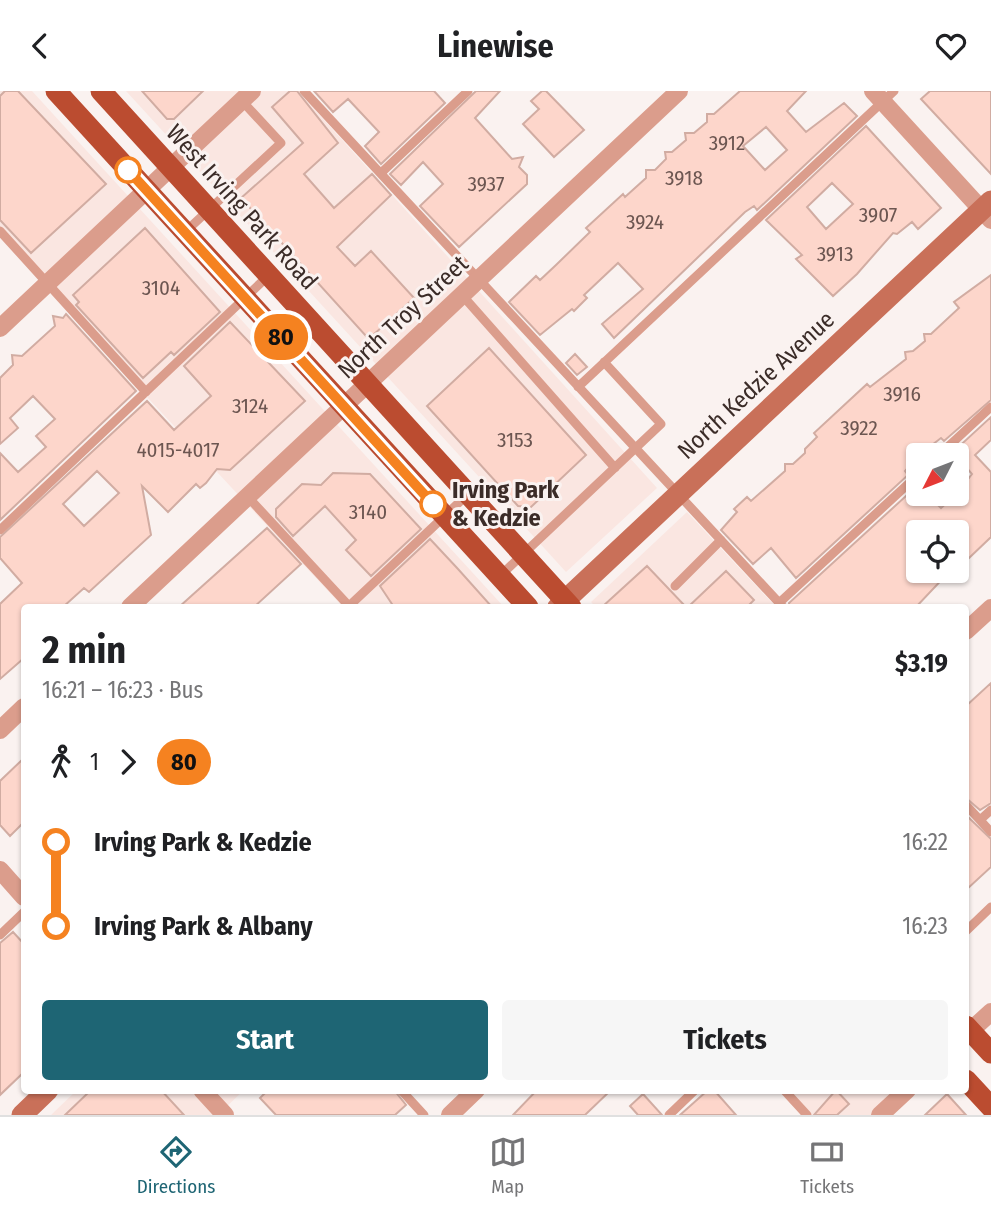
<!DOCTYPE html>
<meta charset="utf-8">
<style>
body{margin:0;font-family:"Fira Sans Condensed",sans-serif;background:#f6f6f6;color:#202124;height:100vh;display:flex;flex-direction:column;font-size:26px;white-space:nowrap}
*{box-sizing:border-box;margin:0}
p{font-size:23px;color:#757577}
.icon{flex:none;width:38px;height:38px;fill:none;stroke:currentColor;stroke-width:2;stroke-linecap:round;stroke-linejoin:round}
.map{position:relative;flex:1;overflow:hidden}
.details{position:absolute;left:21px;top:513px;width:948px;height:490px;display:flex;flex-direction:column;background:#fff;border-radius:7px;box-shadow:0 2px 5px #0004}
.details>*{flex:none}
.badge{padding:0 14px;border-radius:23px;font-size:24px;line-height:46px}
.needle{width:46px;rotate:228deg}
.fabs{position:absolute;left:906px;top:352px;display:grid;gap:14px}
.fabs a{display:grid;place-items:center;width:63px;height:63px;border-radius:7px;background:#fff;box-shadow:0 2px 5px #0004;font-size:35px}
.map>.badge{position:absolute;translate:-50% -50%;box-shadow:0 0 0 4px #fff}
.legs{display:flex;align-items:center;gap:10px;height:77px;padding:0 21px;font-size:23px}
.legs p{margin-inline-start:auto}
.headline{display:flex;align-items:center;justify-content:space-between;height:119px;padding:0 21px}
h1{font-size:38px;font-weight:700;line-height:52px}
.action{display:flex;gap:14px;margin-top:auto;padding:14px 21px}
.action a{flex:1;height:80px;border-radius:7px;background:#1e6574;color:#fff;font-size:28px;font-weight:700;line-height:80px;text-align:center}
.action a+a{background:#f6f6f6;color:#202124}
ul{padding:0 21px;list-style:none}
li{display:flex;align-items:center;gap:24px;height:84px;font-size:26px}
li i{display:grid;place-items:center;width:10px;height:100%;margin:0 9px;background:currentColor}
li i::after{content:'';width:18px;height:18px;margin:-9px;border:5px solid;border-radius:50%;background:#fff}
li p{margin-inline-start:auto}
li:first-child i{background:linear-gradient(#0000 50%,currentColor 0)}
li:last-child i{background:linear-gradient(currentColor 50%,#0000 0)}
header{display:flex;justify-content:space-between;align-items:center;height:91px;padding:0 21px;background:#fff;font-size:32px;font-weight:700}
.dock{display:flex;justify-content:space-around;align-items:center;height:98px;border-top:2px solid #e0e0e0;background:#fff;font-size:19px;color:#757577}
.dock a{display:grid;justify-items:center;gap:4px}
.dock .selected{color:#1e6574}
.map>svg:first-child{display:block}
.built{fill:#fae6e1}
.building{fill:#fdd6cb;stroke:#d1aca2;stroke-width:2;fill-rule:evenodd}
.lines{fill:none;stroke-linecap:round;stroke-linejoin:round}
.lane{stroke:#db9d8c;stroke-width:9}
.street{stroke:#db9d8c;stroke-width:18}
.secondary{stroke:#c97059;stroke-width:21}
.primary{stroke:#bb4c30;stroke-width:21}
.line-1-casing{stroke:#fff;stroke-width:16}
.line-1{stroke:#f58220;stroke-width:10}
.stop-1-dot{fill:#fff;stroke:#f58220;stroke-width:3.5}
.labels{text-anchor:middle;stroke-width:6;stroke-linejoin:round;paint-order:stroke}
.number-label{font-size:21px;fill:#6c5651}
.street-label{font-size:24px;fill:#3b2c28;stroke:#faf2f0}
.stop-label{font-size:24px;font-weight:bold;fill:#3b2c28;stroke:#faf2f0;text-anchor:start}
</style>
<header><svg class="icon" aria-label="back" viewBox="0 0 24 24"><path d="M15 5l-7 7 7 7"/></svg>Linewise<svg class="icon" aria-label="heart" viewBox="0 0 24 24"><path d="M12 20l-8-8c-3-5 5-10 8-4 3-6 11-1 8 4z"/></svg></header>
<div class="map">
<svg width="991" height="1024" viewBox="0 0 991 1024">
<rect width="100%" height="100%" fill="#faf2f0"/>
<!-- built -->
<path class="built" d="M0,0h32l472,516h-161l-196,-210 4,-5 -151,-165z
M126,0h172l359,397 -91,84z
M687,421l89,95h-180l-5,-5z
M77,999h167l-23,22 2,3h-172z
M783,999h120l-26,25h-70z"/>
<!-- building -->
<path class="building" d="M5,0h13l88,93 -75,69 -31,-33v-124z
M142,0h61l-29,28h-7z
M290,0h7l41,52 -34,31 30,34 38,-34 19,21 -54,52 18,19 16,-15 43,47 -42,38h-6l-125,-138 62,-55 -31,-36z
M314,0h120l11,12 -64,61 -16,-18 14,-14 -31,-33 -15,13z
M476,0h24l-25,27 37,41 11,-2 -4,10 8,8v9l-68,63 -39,-41 23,-22 -20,-22 -22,23 -11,-11z
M542,0h4l38,39 -30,27 -31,-33 16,-15 -8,-8z
M740,0h66l-19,20 19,21 38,-29 13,13 -100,94 -3,-4 -9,6 -131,126 -12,-14 41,-35 -25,-26 -34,32 3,3 -13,13 -2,-2 -32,26 -31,-33 27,-26 4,4 16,-15 34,-33 -4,-4 37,-34 2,3 21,-19v-8h9l11,-11 -1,-7h7l14,-12 -1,-7h9l13,-11v-8h7zM766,36l21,23 -22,20 -22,-24z
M930,0h61v83l-70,-75z
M866,35l75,82 -23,21 -6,-7 -15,12 -4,-1 -36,41 -24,22 -37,-37 6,-4 -36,-35zM832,92l21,21 -27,25 -19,-22z
M145,137l75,84 -46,43 -3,-3 -28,26 -67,-73 3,-3 -6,-7z
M991,184v125l-47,41 -3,-3 -22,17 -14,16 3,4 -112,103 -25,-30 -18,16 -32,-34 16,-18 -3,-3 13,-12 4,4 34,-30v-7h8l12,-11v-4l12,-12 -3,-4 53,-49 3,3 36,-28 -1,-7 8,-1 12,-10 -1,-7h7l28,-26 -5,-6z
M66,223l70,77 -136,129v-67l18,19 28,-25 -10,-11 19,-17 -22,-23 -23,22 8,10 -18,16v-66l13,-13 -1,-10 10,1 33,-30 -2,-10 10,2z
M230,231l75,79 -75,69 -13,-1 -11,14 -6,5 -4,-4 -28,28 -26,-26 9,49 -62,57 -5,-4 -21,19h-39v51l-24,21v-75l22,-21 -22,-25v-21l147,-136 27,29 37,-34 -27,-30zM97,380l22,22 -35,33 -21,-22z
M489,257l97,107 -55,52 -13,-1 -91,-100z
M575,263l12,13 -10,8 -11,-12z
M991,326v23l-16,15 16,17v65l-23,22 -11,9v-36h-38v39h31l-34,36h-126l-1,-4 129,-118 1,8h7l15,15 16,-15 15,-19 -19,-22z
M333,382l37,1 51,55 -50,47 -25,-26 10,-10 -31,-34 -32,30 -17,-19v-8l26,-25 19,1z
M267,437l34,36 -47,43h-75z
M430,448l28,30 34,38h-98l-14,-21z
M647,475l39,41h-84z
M726,480l28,29 -7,7h-59z
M991,592v120l-11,7 -14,-12v-92z
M24,667v64l-14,14 -10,-11v-44z
M966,724l25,24v28l-25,23z
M13,841l11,12v128l-24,23v-152z
M91,999h70l23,25h-119z
M268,999h126l12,15 -11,10h-119l-16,-17z
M537,999h74l-26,25h-72z
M708,999h6l22,25h-56z
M836,999l13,14 -12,11h-23z
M643,1003l19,21h-24l-8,-9z
M947,1003l19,21h-41z"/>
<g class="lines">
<!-- lane -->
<path class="lane" d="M304,0l479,516
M381,82l87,-82
M0,140l146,161
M185,141l96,-89 -39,-42
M462,204l153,173
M578,296l316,-296
M939,364l52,-48
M247,405l102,110
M0,439l268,-254
M501,484l160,-151 -57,-62
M675,495l46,-46
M779,512l140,-129
M348,516l120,-113
M966,714l25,27
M980,729l11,-10
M966,840l25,-24
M0,844l24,-23
M401,999l23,25
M784,999l23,25
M669,1024l26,-25"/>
<!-- street -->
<path class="street" d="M873,0l118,129
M0,237l252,-237
M130,516l549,-516
M966,540l25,-23
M0,639l24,-23
M0,779l24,27
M966,944l25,-23
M202,999l23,25
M450,1024l26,-25
M880,1024l27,-25"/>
<!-- secondary -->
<path class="secondary" d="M558,516l433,-406
M22,1024l26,-25"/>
<!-- primary -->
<path class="primary" d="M56,0l472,516
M101,0l470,516
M966,935l25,27
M966,989l25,27"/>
</g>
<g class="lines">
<defs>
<path id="line-1" d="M128,79l305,334"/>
</defs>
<!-- line-1 casing -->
<use href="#line-1" class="line-1-casing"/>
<!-- line-1 -->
<use href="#line-1" class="line-1"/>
</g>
<!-- markers -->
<g class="stop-1-dot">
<circle cx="128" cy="79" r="12"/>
<circle cx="433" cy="413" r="12"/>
</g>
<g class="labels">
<!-- number labels -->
<g class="number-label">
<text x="727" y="59">3912</text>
<text x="684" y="94">3918</text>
<text x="486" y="100">3937</text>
<text x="878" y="131">3907</text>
<text x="645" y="138">3924</text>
<text x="835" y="170">3913</text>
<text x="161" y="204">3104</text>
<text x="902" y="310">3916</text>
<text x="250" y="322">3124</text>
<text x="859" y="344">3922</text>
<text x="515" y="356">3153</text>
<text x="178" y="366">4015-4017</text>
<text x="368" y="428">3140</text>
</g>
<!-- street labels -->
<g class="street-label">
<text transform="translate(242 116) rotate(48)" y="8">West Irving Park Road</text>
<text transform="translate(403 226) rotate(-43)" y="8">North Troy Street</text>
<text transform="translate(756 294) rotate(-43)" y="8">North Kedzie Avenue</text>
</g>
<!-- stop labels -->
<g class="stop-label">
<text x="452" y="407">Irving Park<tspan x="452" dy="28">&amp; Kedzie</tspan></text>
</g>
</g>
</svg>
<div class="fabs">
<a><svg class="needle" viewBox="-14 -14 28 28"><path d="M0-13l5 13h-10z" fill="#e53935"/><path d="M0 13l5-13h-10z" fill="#757577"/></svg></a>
<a><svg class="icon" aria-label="locate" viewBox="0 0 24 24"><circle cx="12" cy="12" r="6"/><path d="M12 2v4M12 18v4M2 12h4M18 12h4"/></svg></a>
</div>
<b class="badge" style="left:281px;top:246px;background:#f58220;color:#111">80</b>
<section class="details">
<div class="headline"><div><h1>2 min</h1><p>16:21 – 16:23 · Bus</p></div><b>$3.19</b></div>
<div class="legs"><svg class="icon" aria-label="walk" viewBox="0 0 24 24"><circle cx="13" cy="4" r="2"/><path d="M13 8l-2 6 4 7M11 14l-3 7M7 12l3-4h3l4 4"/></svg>1<svg class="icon" aria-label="forward" viewBox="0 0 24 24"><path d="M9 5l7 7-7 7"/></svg><b class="badge" style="background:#f58220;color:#111">80</b></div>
<ul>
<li><i style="color:#f58220"></i><b>Irving Park &amp; Kedzie</b><p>16:22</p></li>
<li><i style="color:#f58220"></i><b>Irving Park &amp; Albany</b><p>16:23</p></li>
</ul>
<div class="action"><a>Start</a><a>Tickets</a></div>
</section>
</div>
<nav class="dock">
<a class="selected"><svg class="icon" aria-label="directions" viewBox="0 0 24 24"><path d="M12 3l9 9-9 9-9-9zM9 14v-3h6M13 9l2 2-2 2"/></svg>Directions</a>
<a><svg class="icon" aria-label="map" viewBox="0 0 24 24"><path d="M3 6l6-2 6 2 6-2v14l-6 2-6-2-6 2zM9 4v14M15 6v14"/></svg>Map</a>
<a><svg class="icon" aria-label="tickets" viewBox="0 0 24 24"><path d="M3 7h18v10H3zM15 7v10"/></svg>Tickets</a>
</nav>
